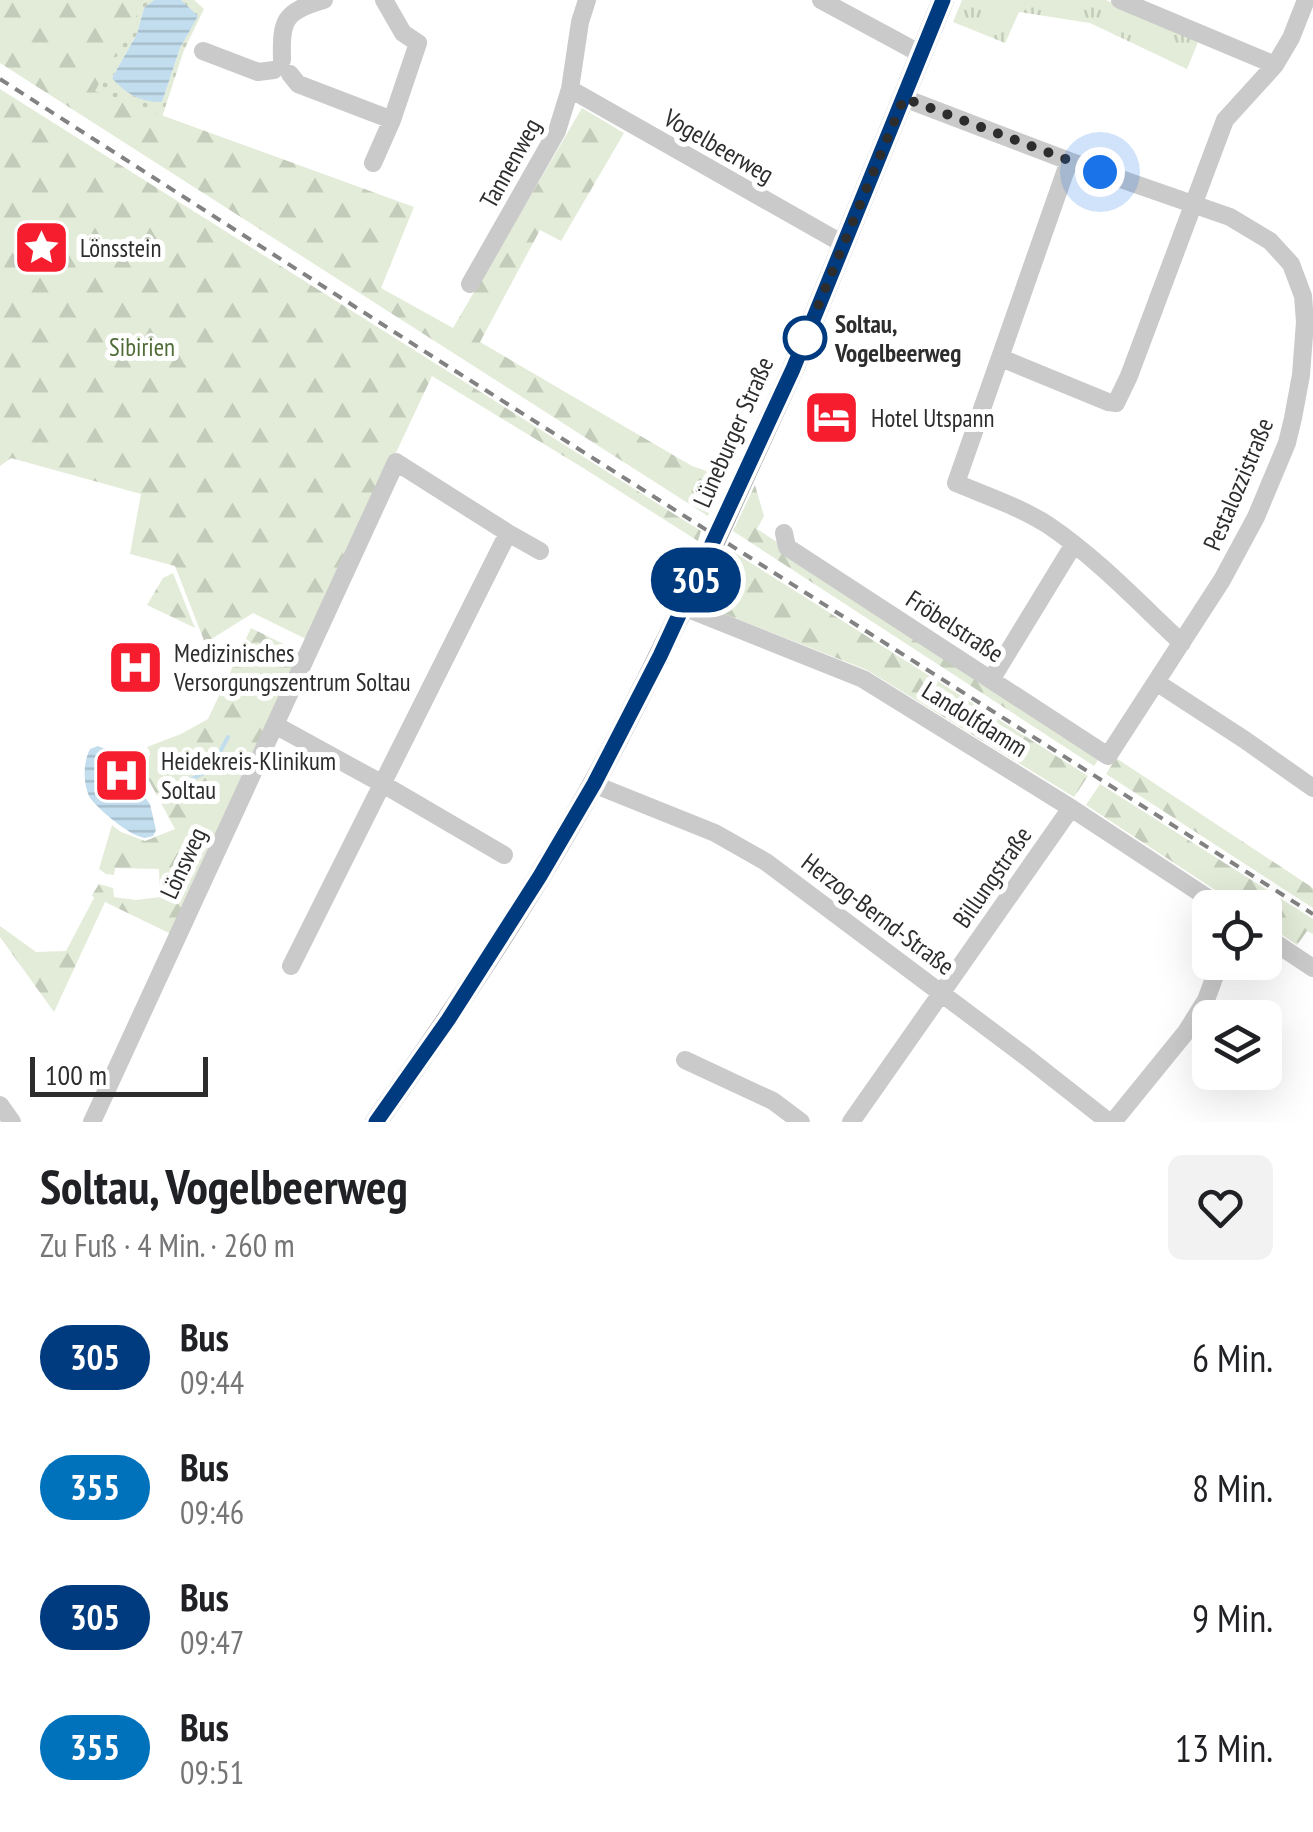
<!DOCTYPE html>
<html lang="de">
<meta charset="utf-8">
<style>
body{margin:0;font-family:"PT Sans Narrow",sans-serif;background:#f2f2f2;color:#202124;height:100vh;display:flex;flex-direction:column;font-size:38px;white-space:nowrap}
*{box-sizing:border-box;margin:0}
p{font-size:32px;color:#757577}
.icon{flex:none;width:55px;height:55px;fill:none;stroke:currentColor;stroke-width:2;stroke-linecap:round;stroke-linejoin:round}
.map{position:relative;height:1122px;overflow:hidden}
.details{display:flex;flex-direction:column;background:#fff;flex:1}
.details>*{flex:none}
.badge{padding:0 20px;border-radius:32px;font-size:35px;line-height:65px}
.fabs{position:absolute;left:1192px;top:890px;display:grid;gap:20px}
.fabs a{display:grid;place-items:center;width:90px;height:90px;border-radius:15px;background:#fff;box-shadow:0 10px 40px #0002;font-size:50px}
.scale{position:absolute;left:30px;bottom:25px;width:178px;box-sizing:border-box;padding-left:10px;border:5px solid #2d2d2d;border-top:0;font-size:28px;line-height:35px;white-space:nowrap;color:#2d2d2d;-webkit-text-stroke:8px #fff;paint-order:stroke}
.you{position:absolute;width:50px;height:50px;margin:-25px;border:8px solid #fff;border-radius:50%;background:#1a73e8;box-shadow:0 0 0 15px #1a73e833}
.map>.badge{position:absolute;translate:-50% -50%;box-shadow:0 0 0 5px #fff}
.round{display:grid;place-items:center;flex:none;width:105px;height:105px;border-radius:15px;background:#f2f2f2}
.headline{display:flex;align-items:center;justify-content:space-between;height:170px;padding:0 40px}
h1{font-size:48px;font-weight:700;line-height:75px}
ul{padding:0;list-style:none}
li{display:flex;align-items:center;gap:30px;height:130px;padding:0 40px}
li div{flex:1}
li b{display:block;font-size:38px}
li em{font-style:normal}
li .badge{min-width:110px;font-weight:700;text-align:center}
.map>svg:first-child{display:block}
.grass{fill:url(#grass-dots)}
.forest{fill:url(#forest-firs)}
.park{fill:url(#park-tufts)}
.water{fill:url(#water-rules)}
.lines{fill:none;stroke-linecap:round;stroke-linejoin:round}
.stream{stroke:#c2ddee;stroke-width:4}
.minor{stroke:#cacaca;stroke-width:18}
.major{stroke:#a5a5a5;stroke-width:22}
.rail{stroke:#828282;stroke-width:4;stroke-dasharray:10 8;stroke-linecap:butt}
.major-bridge{stroke:#a5a5a5;stroke-width:22}
.line-casing{stroke:#fff;stroke-width:22}
.line{stroke:#003b80;stroke-width:15}
.walk{stroke:#2d2d2d;stroke-width:10;stroke-dasharray:0 18}
.stop-dot{fill:#fff;stroke:#003b80;stroke-width:5}
.labels{text-anchor:middle;stroke-width:10;stroke-linejoin:round;paint-order:stroke}
.street-label{font-size:25px;fill:#2d2d2d;stroke:#fff}
.poi-label{font-size:25px;fill:#2d2d2d;stroke:#fff;text-anchor:start}
.stop-label{font-size:25px;font-weight:bold;fill:#2d2d2d;stroke:#fff;text-anchor:start}
.park-label{font-size:25px;fill:#506c36;stroke:#fff}
</style>
<div class="map">
<svg width="1313" height="1122" viewBox="0 0 1313 1122">
<defs>
<pattern id="grass-dots" width="8" height="8" patternUnits="userSpaceOnUse" patternTransform="scale(2.5)"><rect width="8" height="8" fill="#e3ecd8"/><path d="M2 2h.1M6 6h.1" fill="none" stroke="#c3cbba" stroke-width="1.8" stroke-linecap="round"/></pattern>
<pattern id="forest-firs" width="22" height="20" patternUnits="userSpaceOnUse" patternTransform="scale(2.5)"><rect width="22" height="20" fill="#e3ecd8"/><path d="M5 1l3.5 6h-7zM16 11l3.5 6h-7z" fill="#c3cbba"/></pattern>
<pattern id="park-tufts" width="24" height="20" patternUnits="userSpaceOnUse" patternTransform="scale(2.5)"><rect width="24" height="20" fill="#e3ecd8"/><path d="M3 7l-1-3M5 7V3M7 7l1-3M15 17l-1-3M17 17v-4M19 17l1-3" fill="none" stroke="#c3cbba"/></pattern>
<pattern id="water-rules" width="6" height="5" patternUnits="userSpaceOnUse" patternTransform="scale(2.5)"><rect width="6" height="5" fill="#c2ddee"/><path d="M0 2.5h6" fill="none" stroke="#a7becc"/></pattern>
</defs>
<rect width="100%" height="100%" fill="#fff"/>
<!-- grass -->
<path class="grass" d="M145,0h9l-10,8 -7,26 -25,44 50,24 18,-54 17,-31 -16,-17h13l10,9 -20,41 -22,67 -68,-26z"/>
<!-- forest -->
<path class="forest" d="M0,0h145l-50,91 319,116 -33,81 72,40 129,-220 42,25 -63,108 -21,-11 -60,112 212,124 32,11 -16,39 -708,-453z
M0,89l701,442 -3,10 -118,-75 -148,-90 -124,264 -55,-27 -48,30 -30,-77 -45,-12 11,-60 -130,-36 -11,8z
M755,485l9,31 -7,13 345,225 -8,12 -361,-235z
M724,546l364,230 -14,21 -207,-127 -160,-63 -7,-9z
M173,573l22,55 -48,-23 16,-27z
M251,628l51,25 -131,281 -66,-32 -51,110 -54,-75v-11l36,26 30,-1 28,-53 -2,-3 7,-11 14,4 1,9 22,3 24,-3 -1,-28 -44,-1 -1,7 -8,-1 -7,-5 13,-44 9,7 24,9 30,-12 -28,-52 3,-25 -3,-5 34,-13 27,-15z
M1116,758l197,130v20l-207,-134z
M1100,784l213,135v15l-6,-3 -10,14 -32,-22v-15l-24,-1 -155,-102z"/>
<!-- park -->
<path class="park" d="M962,0h144l92,42 -11,27 -97,-46 -71,-11 -14,31 -52,-21z"/>
<!-- water -->
<path class="water" d="M154,0h27l17,16 -18,32 -18,54c-21,1 -37,-9 -50,-24l25,-44 7,-26z
M98,746l12,5 40,53 6,26 -3,6c-8,2 -7,3 -15,0 -12,-4 -43,-29 -49,-40 -6,-14 -6,-33 1,-47z"/>
<g class="lines">
<!-- stream -->
<path class="stream" d="M212,767l16,-30
M180,785l24,-12"/>
<!-- minor -->
<path class="minor" d="M821,0l100,54
M1120,0l155,65
M203,51l55,21 16,-2
M282,60c-1,-41 2,-48 42,-60
M290,74l8,10 94,36 26,-77 -15,-10 -19,-33
M570,89l275,156
M1069,161l-113,322c31,13 64,24 92,42 49,33 91,78 134,118
M373,163l19,-43
M470,284l87,-153 13,-42 10,-67 7,-22
M1001,358l107,44 8,1 13,-27 96,-256 50,-55 16,-27 15,-38
M784,533l3,14 321,209 114,-176 34,-63 31,-74 6,-25 8,-43 4,-53 -2,-26 -12,-32 -21,-23 -40,-24 -161,-56 -165,-63
M683,607l180,72 208,129 152,100
M991,680l83,-136
M1156,682l89,58 68,48
M275,725l106,58 123,72
M593,784l122,49 51,29 259,194 84,66
M1265,936l48,32
M291,966l217,-433
M685,1060l88,41 28,21
M0,1105l12,17
M92,1122l304,-660 112,71 32,18
M851,1122l220,-314
M1113,1122l73,-90 20,-32 14,-38"/>
<!-- major -->
<path class="major" d="M725,518l68,-149 150,-369
M376,1122c78,-109 153,-221 218,-339 40,-73 76,-148 112,-224"/>
<!-- rail -->
<path class="rail" d="M0,79l438,281 875,554"/>
<!-- major-bridge -->
<path class="major-bridge" d="M706,559l19,-41"/>
</g>
<g class="lines">
<defs>
<path id="line" d="M376,1122l72,-102 92,-144 54,-92 66,-128 133,-287 150,-369"/>
</defs>
<!-- line casing -->
<use href="#line" class="line-casing"/>
<!-- line -->
<use href="#line" class="line"/>
<!-- walk -->
<path class="walk" d="M805,338l99,-240 196,74"/>
</g>
<!-- icons -->
<defs>
<symbol id="sight-square" viewBox="-11 -11 22 22"><rect x="-9" y="-9" width="18" height="18" rx="4" fill="#f51d2e" stroke="#fff"/><path d="M0-6L1.8-2.2L6-1.7L2.9 1.2L3.7 5.4L0 3.3L-3.7 5.4L-2.9 1.2L-6-1.7L-1.8-2.2Z" fill="#fff"/></symbol>
<symbol id="hotel-square" viewBox="-11 -11 22 22"><rect x="-9" y="-9" width="18" height="18" rx="4" fill="#f51d2e" stroke="#fff"/><path d="M-6-4.5h1.5V1H6V5H4.5V3h-9V5H-6ZM-4 0a1.8 1.8 0 1 1 3.6 0ZM.5 0V-2.5h3Q6-2.5 6 0Z" fill="#fff"/></symbol>
<symbol id="hospital-square" viewBox="-11 -11 22 22"><rect x="-9" y="-9" width="18" height="18" rx="4" fill="#f51d2e" stroke="#fff"/><path d="M-5-5h3v3.5h4V-5h3V5h-3V1.5h-4V5h-3Z" fill="#fff"/></symbol>
</defs>
<g fill-rule="evenodd">
<use href="#sight-square" x="10" y="216" width="63" height="63"/>
<use href="#hotel-square" x="800" y="386" width="63" height="63"/>
<use href="#hospital-square" x="104" y="636" width="63" height="63"/>
<use href="#hospital-square" x="90" y="744" width="63" height="63"/>
</g>
<!-- markers -->
<circle class="stop-dot" cx="805" cy="338" r="20"/>
<g class="labels">
<!-- street labels -->
<g class="street-label">
<text transform="translate(719 146) rotate(30)" y="9">Vogelbeerweg</text>
<text transform="translate(510 163) rotate(-61)" y="9">Tannenweg</text>
<text transform="translate(733 432) rotate(-66)" y="9">Lüneburger Straße</text>
<text transform="translate(1238 484) rotate(-67)" y="9">Pestalozzistraße</text>
<text transform="translate(955 626) rotate(33)" y="9">Fröbelstraße</text>
<text transform="translate(975 719) rotate(32)" y="9">Landolfdamm</text>
<text transform="translate(183 863) rotate(-65)" y="9">Lönsweg</text>
<text transform="translate(992 877) rotate(-55)" y="9">Billungstraße</text>
<text transform="translate(878 914) rotate(37)" y="9">Herzog-Bernd-Straße</text>
</g>
<!-- poi labels -->
<g class="poi-label">
<text x="80" y="257">Lönsstein</text>
<text x="871" y="427">Hotel Utspann</text>
<text x="174" y="662">Medizinisches<tspan x="174" dy="29">Versorgungszentrum Soltau</tspan></text>
<text x="161" y="770">Heidekreis-Klinikum<tspan x="161" dy="29">Soltau</tspan></text>
</g>
<!-- stop labels -->
<g class="stop-label">
<text x="835" y="333">Soltau,<tspan x="835" dy="29">Vogelbeerweg</tspan></text>
</g>
<!-- park labels -->
<g class="park-label">
<text x="142" y="356">Sibirien</text>
</g>
</g>
</svg>
<div class="fabs">
<a><svg class="icon" aria-label="locate" viewBox="0 0 24 24"><circle cx="12" cy="12" r="6"/><path d="M12 2v4M12 18v4M2 12h4M18 12h4"/></svg></a>
<a><svg class="icon" aria-label="layers" viewBox="0 0 24 24"><path d="M12 4l9 5-9 5-9-5zM3 14l9 5 9-5"/></svg></a>
</div>
<div class="scale">100 m</div>
<div class="you" style="left:1100px;top:172px"></div>
<b class="badge" style="left:696px;top:580px;background:#003b80;color:#fff">305</b>
</div>
<section class="details">
<div class="headline"><div><h1>Soltau, Vogelbeerweg</h1><p>Zu Fuß · 4 Min. · 260 m</p></div><a class="round"><svg class="icon" aria-label="heart" viewBox="0 0 24 24"><path d="M12 20l-8-8c-3-5 5-10 8-4 3-6 11-1 8 4z"/></svg></a></div>
<ul>
<li><span class="badge" style="background:#003b80;color:#fff">305</span><div><b>Bus</b><p>09:44</p></div><em>6 Min.</em></li>
<li><span class="badge" style="background:#0072bc;color:#fff">355</span><div><b>Bus</b><p>09:46</p></div><em>8 Min.</em></li>
<li><span class="badge" style="background:#003b80;color:#fff">305</span><div><b>Bus</b><p>09:47</p></div><em>9 Min.</em></li>
<li><span class="badge" style="background:#0072bc;color:#fff">355</span><div><b>Bus</b><p>09:51</p></div><em>13 Min.</em></li>
</ul>
</section>
